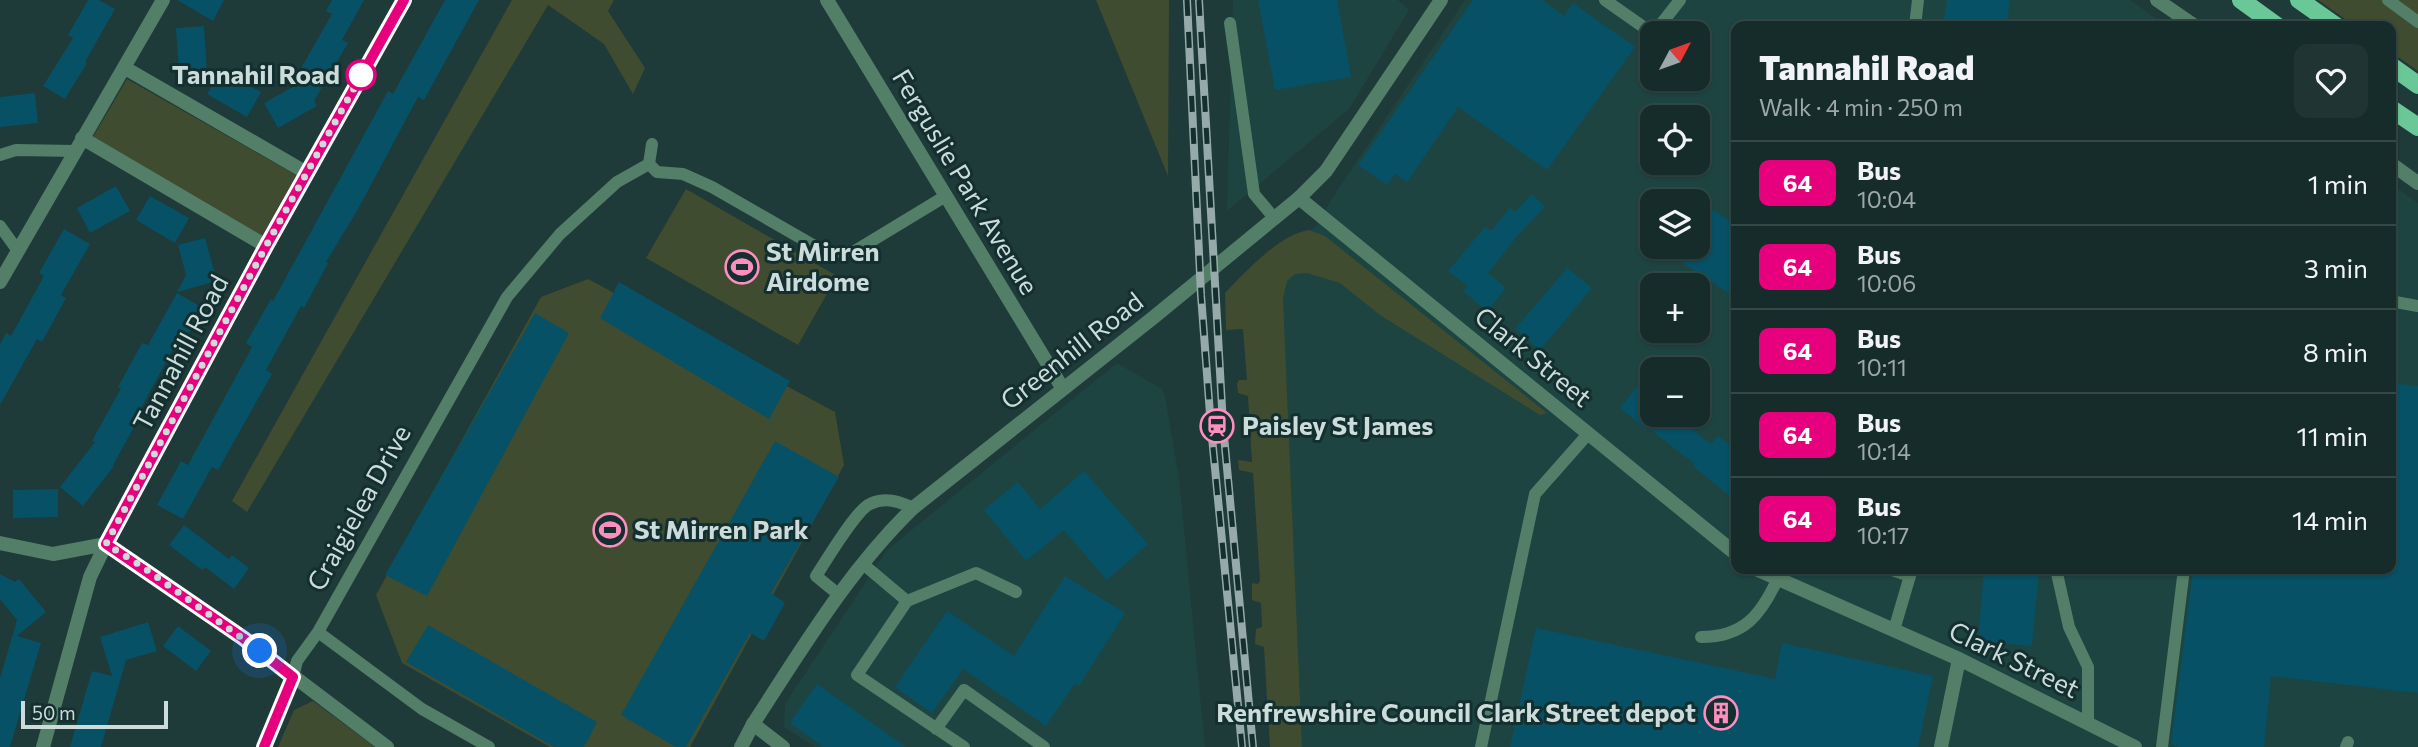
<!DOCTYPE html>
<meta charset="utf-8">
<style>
body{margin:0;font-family:Commissioner,sans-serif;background:#1f3433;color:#f1f3f6;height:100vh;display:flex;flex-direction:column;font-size:26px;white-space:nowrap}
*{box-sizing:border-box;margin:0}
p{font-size:23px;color:#9ea7a9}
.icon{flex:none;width:38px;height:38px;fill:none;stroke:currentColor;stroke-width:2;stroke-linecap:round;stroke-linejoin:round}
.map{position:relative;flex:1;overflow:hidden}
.side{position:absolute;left:1731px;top:21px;width:665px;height:553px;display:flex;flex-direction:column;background:#162c2b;border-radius:14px;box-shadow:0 2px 5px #0004,0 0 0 2px #354847}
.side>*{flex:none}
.badge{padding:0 14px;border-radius:10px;font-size:24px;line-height:46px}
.needle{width:46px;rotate:49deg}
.buttons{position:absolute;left:1640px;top:21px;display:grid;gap:14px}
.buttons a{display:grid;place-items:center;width:70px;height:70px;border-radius:14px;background:#162c2b;box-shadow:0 2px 5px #0004,0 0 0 2px #354847;font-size:35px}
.scale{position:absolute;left:21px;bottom:18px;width:147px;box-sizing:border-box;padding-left:7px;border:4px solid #ccdcdb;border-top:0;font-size:19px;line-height:24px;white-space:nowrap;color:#ccdcdb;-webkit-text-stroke:5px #142f2f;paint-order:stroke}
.you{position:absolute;width:35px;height:35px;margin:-18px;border:5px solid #fff;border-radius:50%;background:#1a73e8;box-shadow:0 0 0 10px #1a73e833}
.map>.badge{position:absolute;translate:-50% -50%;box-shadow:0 0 0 4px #fff}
.round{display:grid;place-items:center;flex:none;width:74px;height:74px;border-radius:14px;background:#1f3433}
.summary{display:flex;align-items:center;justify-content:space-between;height:119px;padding:0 28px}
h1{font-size:33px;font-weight:800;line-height:52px}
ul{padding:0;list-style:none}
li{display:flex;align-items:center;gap:21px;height:84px;padding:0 28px;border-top:2px solid #354847}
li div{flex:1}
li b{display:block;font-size:26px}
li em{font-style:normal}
li .badge{min-width:77px;font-weight:700;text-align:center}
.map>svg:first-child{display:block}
.built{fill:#1e4442;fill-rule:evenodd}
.green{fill:#404c30}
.building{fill:#065166}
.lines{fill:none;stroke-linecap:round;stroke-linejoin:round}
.service{stroke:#537e67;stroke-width:12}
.minor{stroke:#537e67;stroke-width:14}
.tertiary{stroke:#537e67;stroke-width:14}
.primary{stroke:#69c798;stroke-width:18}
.rail-casing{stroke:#96aaa9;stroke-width:8}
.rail{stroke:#142f2f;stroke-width:5;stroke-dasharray:16;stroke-linecap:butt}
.line-casing{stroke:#fff;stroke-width:16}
.line{stroke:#e6007e;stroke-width:10}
.walk{stroke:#ccdcdb;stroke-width:7;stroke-dasharray:0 12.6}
.stop-dot{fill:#fff;stroke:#e6007e;stroke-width:3.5}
.labels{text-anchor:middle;stroke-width:6;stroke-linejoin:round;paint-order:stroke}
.stop-label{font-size:26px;font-weight:bold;fill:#ccdcdb;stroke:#142f2f;text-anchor:end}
.street-label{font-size:26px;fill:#ccdcdb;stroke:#142f2f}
.poi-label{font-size:26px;font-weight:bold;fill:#ccdcdb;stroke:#142f2f;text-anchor:start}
</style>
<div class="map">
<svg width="2418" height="747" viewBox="0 0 2418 747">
<rect width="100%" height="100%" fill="#1e3a39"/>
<!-- built -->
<path class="built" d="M1233,0h165l11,10 -60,99 -122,102z
M1465,0h665l37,26h-431v543h654l1,-385 27,19v544h-1116l-19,-440 -27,-34 40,-35 19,-11 18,-30zM1652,33h46v46h-46zM1652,117h46v46h-46zM1652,201h46v46h-46zM1652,285h46v46h-46zM1652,369h46v46h-46z
M1117,363l45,26 3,7 14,82 26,269h-390l-31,-20 1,-23 102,-154z"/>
<!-- green -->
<path class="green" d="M512,0h102l-6,11 37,57 -12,26 -29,-50 -56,-39 -301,507 -15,-11z
M1096,0h73l-1,176z
M2318,0h100v71l-27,-19 -1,-26h-35z
M127,79l169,96 -34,61 -169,-99z
M686,189l151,87 -39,69 -152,-87z
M1309,230l16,6 222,177 -7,2 -160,-100 -40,-32 -33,-10 -12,1 -8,7 -4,17 19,449h-32l-6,-100 -9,-3 1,-15 6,-2 -1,-24 -9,-3v-17l6,1 2,-3 -7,-108 -14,-3 -1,-10 14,2 -4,-66 -10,-3 -1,-9 2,-4h8l-4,-51 -17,1 -1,-37c20,-21 55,-59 84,-63z
M588,279l247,133 9,53 -154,282h-140l-148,-84 -26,-68 165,-298z
M313,701l62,46h-97l16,-37z"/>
<!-- building -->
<path class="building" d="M88,0h11l16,9 -30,53 2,1 -22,36 -22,-13 30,-48 -5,-3z
M177,0h47l-11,21z
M332,0h32l-22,40 6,3 -34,58 3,5 -39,22 -14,-25 49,-27 -12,-8 31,-54 -6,-3z
M445,0h34l-55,100 -6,-3 -61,114 -31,51 2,1 -24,45 -3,-2 -35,64 6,4 -54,96 -6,-3 -29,52 -26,-14 24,-44 7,4 64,-118 -6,-4 25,-44 2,2 115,-210 5,3z
M1258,0h79l14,77 -76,13z
M1473,0h69l22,16 9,-13 62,44 -88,123 -89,-63 -51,75 -12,-8 -8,11 -29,-20z
M1947,0h63l-3,26h-64z
M204,26l3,46 -28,1 -3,-45z
M221,70l40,22 -14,25 -40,-23z
M35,93l3,30 -38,4v-30z
M116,186l14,25 -40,22 -13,-25z
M1532,194l13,13 -26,27 -31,39 18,15 -19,23 -24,-20 5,-5 -20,-15 37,-44 6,4 19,-23 5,4z
M150,196l39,22 -14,25 -39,-23z
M1711,209l25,16v73l-59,-39 9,-12h12v-18z
M64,229l26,15 -29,51 5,3 -24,44 -5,-3 -37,66v-61l6,-11 5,3 33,-60 -5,-3z
M205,238l12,43 -40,11 9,-17 -8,-30z
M1567,268l25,20 -52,62 -25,-21z
M619,282l171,99 -21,38 -169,-101z
M177,293l26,15 -25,44 -5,-3 -33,61 3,1 -30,54 1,1 -31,40 -23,-19 35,-45 -3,-1 29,-53 -3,-1 24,-44 6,2z
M535,313l34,20 -142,263 -42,-21z
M1652,368v47h22l37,29 7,-8 18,14v51l-43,-35 2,-2 -48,-37 -1,2 -26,-21z
M2390,383l28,3v307l-147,-17 -7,71h-86l-7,-3 22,-175h197z
M775,441l64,36 -68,116 14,10 -21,38 -14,-8 -64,114h-10l-55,-32z
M1084,471l64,73 -41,36 -43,-50 -38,31 -42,-51 34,-28 22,27z
M58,489v28l-45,1v-28z
M184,525l45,34 3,-4 17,13 -15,21 -29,-22 -3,3 -33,-25z
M1984,569h55l-7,77 -54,-5z
M0,574l15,8 4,-3 27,33 -29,24 24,7 -31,104h-10v-69l17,-58 -17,-21z
M1065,576l60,37 -46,73 -4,-3 -29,43 -83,-57 -31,44 -37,-26 52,-76 67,45z
M148,622l9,29 -31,9 -25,87h-31l22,-76 20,5 -12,-39z
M428,625l169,97 -13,25h-30l-148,-85z
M178,626l33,25 -15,20 -33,-25z
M1536,628l239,51 7,-36 151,33 -15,71h-408z
M817,684l89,63h-82l-34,-24z"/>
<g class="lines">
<!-- service -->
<path class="service" d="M1605,0l47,33
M2388,0l30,22
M1230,23l24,171 21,25
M1915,26l3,-26
M1654,33l26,-33
M0,155l16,-5 59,1
M649,164l3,-20
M0,226l18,25
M2390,301l28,5
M863,564l44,37 -50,74 107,72
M1889,569l21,7
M2056,569l13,58 19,40v57
M838,594l-22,-18c10,-15 40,-66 54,-72 15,-7 29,-3 43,4
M907,601l69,-28 40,19
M1894,630l18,-61
M318,632l104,77 67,38
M1701,637c43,0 60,-22 77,-59
M293,677l4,-16 21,-29 189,-335 53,-63 57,-52 32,-18 8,8 26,2 29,13 113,65 30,-1 89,-54
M936,729l28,-39 80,57
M1481,747l54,-253 53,-60
M2162,747l22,-178
M2346,747l2,-5"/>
<!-- minor -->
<path class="minor" d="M125,68l182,105
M82,138l184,108
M1299,198l437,356
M0,282l163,-282
M0,543l53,11 53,-10
M106,544l137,94 144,109
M1756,569l203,90 176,88
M753,724l30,23
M43,747l47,-170 16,-33 160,-298 138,-246
M264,747l29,-70
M1941,747l18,-88"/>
<!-- tertiary -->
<path class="tertiary" d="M827,0l236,389
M2157,0l38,26
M2390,163l28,20
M741,747l12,-23c49,-75 95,-153 160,-216l241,-191 145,-119 27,-27 115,-171"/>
<!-- primary -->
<path class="primary" d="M2241,0l36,26
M2299,0l37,26
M2390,65l28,20
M2390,108l28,19"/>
<defs>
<path id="rail" d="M1187,0l14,295 10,132 31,320
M1199,0l24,425 30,322"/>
</defs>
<!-- rail casing -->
<use href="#rail" class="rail-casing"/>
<!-- rail -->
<use href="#rail" class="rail"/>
</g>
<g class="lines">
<defs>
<path id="line" d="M264,747l29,-70 -50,-39 -137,-94 160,-298 138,-246"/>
</defs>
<!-- line casing -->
<use href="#line" class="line-casing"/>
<!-- line -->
<use href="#line" class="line"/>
<!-- walk -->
<path class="walk" d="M260,651l-120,-86 -34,-21 160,-298 101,-181 -6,10"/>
</g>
<!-- icons -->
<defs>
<symbol id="stadium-ring" viewBox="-11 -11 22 22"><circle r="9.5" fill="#142f2f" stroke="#fd8ebe" stroke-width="1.5"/><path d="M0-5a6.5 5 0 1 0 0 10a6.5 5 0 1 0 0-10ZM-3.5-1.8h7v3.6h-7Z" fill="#fd8ebe"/></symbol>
<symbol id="station-ring" viewBox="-11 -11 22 22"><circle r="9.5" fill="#142f2f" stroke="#fd8ebe" stroke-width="1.5"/><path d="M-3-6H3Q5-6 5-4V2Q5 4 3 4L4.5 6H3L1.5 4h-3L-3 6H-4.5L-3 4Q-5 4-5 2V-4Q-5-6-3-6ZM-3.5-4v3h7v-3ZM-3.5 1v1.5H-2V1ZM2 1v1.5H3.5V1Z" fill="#fd8ebe"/></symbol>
<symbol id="building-ring" viewBox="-11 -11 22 22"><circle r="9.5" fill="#142f2f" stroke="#fd8ebe" stroke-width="1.5"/><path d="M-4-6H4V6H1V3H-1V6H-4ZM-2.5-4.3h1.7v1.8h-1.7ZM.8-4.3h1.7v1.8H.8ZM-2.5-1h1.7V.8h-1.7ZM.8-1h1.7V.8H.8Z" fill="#fd8ebe"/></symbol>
</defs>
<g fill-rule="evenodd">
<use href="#stadium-ring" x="723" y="248" width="38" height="38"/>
<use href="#station-ring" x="1198" y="407" width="38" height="38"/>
<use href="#stadium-ring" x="591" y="511" width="38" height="38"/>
<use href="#building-ring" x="1702" y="694" width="38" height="38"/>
</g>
<!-- markers -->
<circle class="stop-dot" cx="361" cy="75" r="14"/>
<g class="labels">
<!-- stop labels -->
<g class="stop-label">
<text x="340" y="84">Tannahil Road</text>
</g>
<!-- street labels -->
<g class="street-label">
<text transform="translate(965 182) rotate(59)" y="9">Ferguslie Park Avenue</text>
<text transform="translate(1072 351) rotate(-38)" y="9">Greenhill Road</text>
<text transform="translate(181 353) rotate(-62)" y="9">Tannahill Road</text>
<text transform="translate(1533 357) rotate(39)" y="9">Clark Street</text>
<text transform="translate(359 508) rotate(-61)" y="9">Craigielea Drive</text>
<text transform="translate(2014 660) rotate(26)" y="9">Clark Street</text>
</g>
<!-- poi labels -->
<g class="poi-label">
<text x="766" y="261">St Mirren<tspan x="766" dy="30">Airdome</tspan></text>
<text x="1242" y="435">Paisley St James</text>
<text x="634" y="539">St Mirren Park</text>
<text x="1696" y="722" text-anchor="end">Renfrewshire Council Clark Street depot</text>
</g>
</g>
</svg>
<div class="buttons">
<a><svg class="needle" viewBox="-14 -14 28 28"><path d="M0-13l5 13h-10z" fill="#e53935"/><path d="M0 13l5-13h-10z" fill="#9ea7a9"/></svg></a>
<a><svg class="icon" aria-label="locate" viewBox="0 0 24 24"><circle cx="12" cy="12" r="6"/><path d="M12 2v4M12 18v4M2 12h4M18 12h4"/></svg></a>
<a><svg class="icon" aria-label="layers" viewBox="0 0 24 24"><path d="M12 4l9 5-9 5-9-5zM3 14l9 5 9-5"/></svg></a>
<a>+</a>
<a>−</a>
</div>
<div class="scale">50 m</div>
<div class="you" style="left:260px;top:651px"></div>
<section class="side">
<div class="summary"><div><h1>Tannahil Road</h1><p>Walk · 4 min · 250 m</p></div><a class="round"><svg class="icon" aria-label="heart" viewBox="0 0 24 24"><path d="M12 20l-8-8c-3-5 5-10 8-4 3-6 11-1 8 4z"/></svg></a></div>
<ul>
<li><span class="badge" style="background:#e6007e;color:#fff">64</span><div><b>Bus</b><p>10:04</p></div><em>1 min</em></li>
<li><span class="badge" style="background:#e6007e;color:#fff">64</span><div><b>Bus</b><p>10:06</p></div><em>3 min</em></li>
<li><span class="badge" style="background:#e6007e;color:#fff">64</span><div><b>Bus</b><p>10:11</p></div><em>8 min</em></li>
<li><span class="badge" style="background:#e6007e;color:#fff">64</span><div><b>Bus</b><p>10:14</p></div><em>11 min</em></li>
<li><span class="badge" style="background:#e6007e;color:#fff">64</span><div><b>Bus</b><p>10:17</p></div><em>14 min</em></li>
</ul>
</section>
</div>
